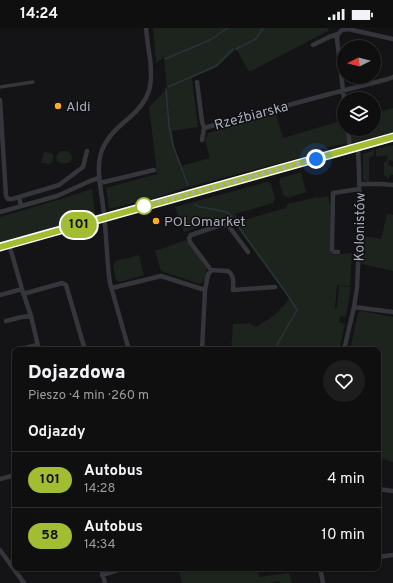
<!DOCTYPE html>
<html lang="pl">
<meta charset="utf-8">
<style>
body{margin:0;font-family:Overpass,sans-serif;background:#1d1d1e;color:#f1f3f6;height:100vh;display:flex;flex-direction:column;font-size:15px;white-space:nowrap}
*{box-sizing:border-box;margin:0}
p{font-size:13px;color:#9b9c9f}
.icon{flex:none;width:22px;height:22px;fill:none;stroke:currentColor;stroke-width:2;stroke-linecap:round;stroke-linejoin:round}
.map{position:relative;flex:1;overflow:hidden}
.panel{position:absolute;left:12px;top:319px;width:369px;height:224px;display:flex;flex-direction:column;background:#0f0f10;border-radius:8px;box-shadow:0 1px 3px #0004,0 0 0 1px #2f2f30}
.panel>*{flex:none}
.badge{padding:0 8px;border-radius:13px;font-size:14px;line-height:26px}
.needle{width:26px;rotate:264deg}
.fabs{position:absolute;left:337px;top:12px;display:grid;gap:8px}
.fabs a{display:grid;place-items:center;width:44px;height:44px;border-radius:50%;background:#0f0f10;box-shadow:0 1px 3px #0004,0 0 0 1px #2f2f30;font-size:20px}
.you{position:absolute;width:20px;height:20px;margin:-10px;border:3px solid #fff;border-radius:50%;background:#1a73e8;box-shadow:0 0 0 6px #1a73e833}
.map>.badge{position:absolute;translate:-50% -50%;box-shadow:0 0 0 2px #fff}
h2{padding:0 16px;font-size:15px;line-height:36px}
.round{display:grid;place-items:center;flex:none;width:42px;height:42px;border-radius:21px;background:#1d1d1e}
.summary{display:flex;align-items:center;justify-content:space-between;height:68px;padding:0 16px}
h1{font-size:19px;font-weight:800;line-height:30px}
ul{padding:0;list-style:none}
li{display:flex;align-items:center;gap:12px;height:56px;padding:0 16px;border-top:1px solid #2f2f30}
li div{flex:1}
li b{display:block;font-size:15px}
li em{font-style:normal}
li .badge{min-width:44px;font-weight:700;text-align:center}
.status{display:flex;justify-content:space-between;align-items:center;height:28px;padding:0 20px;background:#0f0f10;direction:ltr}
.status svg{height:11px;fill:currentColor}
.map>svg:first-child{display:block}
.green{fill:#1c241d}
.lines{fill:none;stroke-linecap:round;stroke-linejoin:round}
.stream{stroke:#29343b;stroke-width:1.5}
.pedestrian{stroke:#35363b;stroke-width:3.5}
.minor{stroke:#35363b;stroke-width:4.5}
.tertiary{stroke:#35363b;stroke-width:6}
.line-casing{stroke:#fff;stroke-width:9}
.line{stroke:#a2bd31;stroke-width:6}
.walk{stroke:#a5abb8;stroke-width:4;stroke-dasharray:0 7.2}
.poi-dot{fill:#ffaa23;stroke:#0f0f11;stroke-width:1.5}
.stop-dot{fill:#fff;stroke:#a2bd31;stroke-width:2}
.labels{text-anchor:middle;stroke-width:3;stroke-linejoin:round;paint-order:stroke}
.poi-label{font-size:14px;fill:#a5abb8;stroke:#0f0f11;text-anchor:start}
.street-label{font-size:14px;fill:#a5abb8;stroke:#0f0f11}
</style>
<div class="status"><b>14:24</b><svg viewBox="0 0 49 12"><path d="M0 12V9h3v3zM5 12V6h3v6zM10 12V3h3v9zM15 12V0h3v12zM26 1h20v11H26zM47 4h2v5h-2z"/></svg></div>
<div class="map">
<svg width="393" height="555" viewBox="0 0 393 555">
<rect width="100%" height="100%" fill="#141416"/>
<!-- green -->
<path class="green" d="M153,0h176l-1,3 -77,40 -3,-1 -11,-20 -3,1 -17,16 -25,11 6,49 -26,4 2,13 7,22 29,-8 -5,-17 3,-8 68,-19 7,24 61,-18v9h30v-16l19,-5v24l-38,10 -36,7 -6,2v3l-132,35 -23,8 -49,12 -3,-21 51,-14 -8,-67 18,-18 -3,-32 -8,6z
M392,117l1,1v15l-4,-1 -1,5 5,2v8l-3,-1 -2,6 -1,-3 -3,-2v-13h2l2,-7 -12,2v-8z
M374,122v6l-5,1v24h-3l-3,-2v-25z
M61,123h7l3,3 1,4 -2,4c-10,5 -20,-2 -9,-11z
M44,124l6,1 3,2v6l-3,3 -9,-1z
M301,144l5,20 -18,6 -5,-3 -4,-14 2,-3z
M267,154l4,2 4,14 -2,5 -38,11 5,7 46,-13 2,-4 30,-7 1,1 9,-2 2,10v45l3,4 19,-2 -2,33 -13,-1 -2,24 2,-1 2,-22 12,1 -5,30 -6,-1 -1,6 6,2 -6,26h-108l2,-26 16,-1 7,4c12,-7 26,-16 33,-29l-59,-80 -3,-1 -43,15 -9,-25z
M92,161l3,26 -24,6v2l-71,21v-27l61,-18z
M387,186l6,1v56l-31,-7 2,-28 17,3z
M186,212l20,27v12l-6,5 -39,-13 -6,-20z
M139,227l5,20 -24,7 -4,-2 -3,-14 3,-5z
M361,283l32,6v145l-15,-4v-41l4,-17 -4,-1v-49h-28l8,-37z
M178,540h79l2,9 30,-4 3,10h-11l-3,-2 -8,2h-88z"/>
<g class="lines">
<!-- stream -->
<path class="stream" d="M236,21l20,-10 7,-11
M165,31l45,-19 18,-12
M168,59l48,-21 17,-17
M166,61l3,37 4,20 15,39
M195,176l2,2 4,1 26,5 3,3 59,82 8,13 -23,40"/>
<!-- pedestrian -->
<path class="pedestrian" d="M0,59l33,-5"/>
<!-- minor -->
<path class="minor" d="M338,6l-1,5 7,60
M313,17l16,-8 9,-3 4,-4 6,-1 45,10
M197,54l5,39 2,7 118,-32 66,-17 5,-2
M0,72l6,96 2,3h4l7,-2 2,9
M348,101l2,20
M202,112l2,-12
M100,155l54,-13
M359,156h22l12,1
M19,169l40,-12 24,-18 4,-16
M0,184l57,-16 33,-15 9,-3
M9,216l13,45 9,27 8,34
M338,224h-4l-2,-2 1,-57 26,-4
M211,242l-21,-28 -1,-4 2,-3 30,-10h7l20,27
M112,260l49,-12 44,14 -3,60
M205,262l3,-15 3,-5 17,1c7,5 5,12 5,19l42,-3
M23,266l39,-11 4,2 19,65
M0,267l22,-6
M354,279l39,5
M6,293l16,-4 9,-1
M18,322l19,-5
M129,322l-19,-67c-3,-19 -3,-39 -5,-58 -1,-11 -2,-22 -4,-33 -2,-15 -4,-28 1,-42 6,-14 16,-23 27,-32 22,-19 24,-33 21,-60 -2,-10 -3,-20 -4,-30
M344,322l10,-43 3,-19 3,-64 -1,-51 -1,-26
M14,323h1
M0,451l15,-4
M378,461l15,2
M0,522l24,33
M378,529l15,-2
M101,540l4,15
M320,540l3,15
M102,547l23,-7"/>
<!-- tertiary -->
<path class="tertiary" d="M0,219l393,-110"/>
</g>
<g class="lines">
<defs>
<path id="line" d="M0,219l393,-110"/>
</defs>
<!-- line casing -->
<use href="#line" class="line-casing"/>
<!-- line -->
<use href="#line" class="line"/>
<!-- walk -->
<path class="walk" d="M144,178l-3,1 175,-48"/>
</g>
<!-- markers -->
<g class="poi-dot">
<circle cx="58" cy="78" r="4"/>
<circle cx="156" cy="193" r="4"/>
</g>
<circle class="stop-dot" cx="144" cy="178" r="8"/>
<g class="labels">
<!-- poi labels -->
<g class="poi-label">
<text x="66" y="83">Aldi</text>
<text x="164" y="198">POLOmarket</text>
</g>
<!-- street labels -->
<g class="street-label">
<text transform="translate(251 87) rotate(-15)" y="5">Rzeźbiarska</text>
<text transform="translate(359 199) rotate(-89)" y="5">Kolonistów</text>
</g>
</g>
</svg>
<div class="fabs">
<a><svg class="needle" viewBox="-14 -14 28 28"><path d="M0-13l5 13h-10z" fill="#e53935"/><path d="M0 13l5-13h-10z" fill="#9b9c9f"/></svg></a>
<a><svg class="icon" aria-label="layers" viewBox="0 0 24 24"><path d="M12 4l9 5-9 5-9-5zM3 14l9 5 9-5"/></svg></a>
</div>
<div class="you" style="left:316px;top:131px"></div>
<b class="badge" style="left:79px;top:197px;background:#a2bd31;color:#111">101</b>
<section class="panel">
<div class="summary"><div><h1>Dojazdowa</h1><p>Pieszo · 4 min · 260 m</p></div><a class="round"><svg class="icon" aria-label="heart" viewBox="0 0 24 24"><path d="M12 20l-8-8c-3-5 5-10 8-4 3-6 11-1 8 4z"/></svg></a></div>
<h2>Odjazdy</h2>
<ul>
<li><span class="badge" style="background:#a2bd31;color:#111">101</span><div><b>Autobus</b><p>14:28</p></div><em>4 min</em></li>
<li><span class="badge" style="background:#a2bd31;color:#111">58</span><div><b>Autobus</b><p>14:34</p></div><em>10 min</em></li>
</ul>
</section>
</div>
